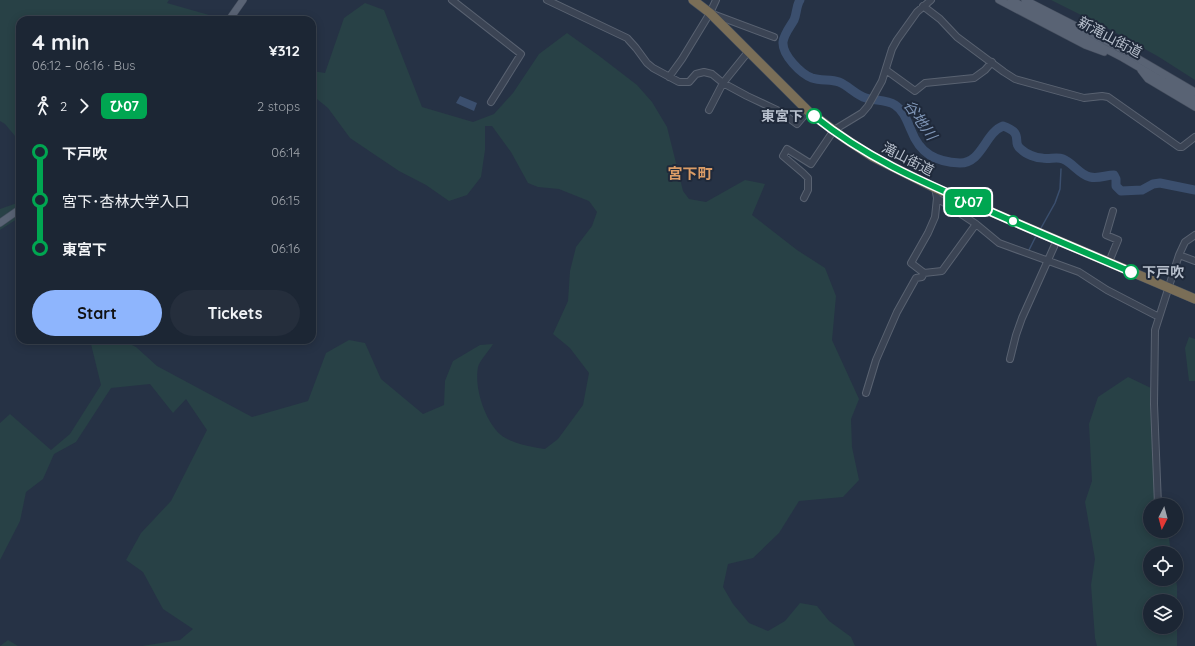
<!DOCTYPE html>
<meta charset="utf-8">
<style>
body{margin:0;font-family:Quicksand,"Noto Sans JP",sans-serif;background:#252e3c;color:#f1f3f6;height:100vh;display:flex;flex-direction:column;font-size:15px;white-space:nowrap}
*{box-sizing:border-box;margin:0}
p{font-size:13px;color:#a0a5ac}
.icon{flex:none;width:22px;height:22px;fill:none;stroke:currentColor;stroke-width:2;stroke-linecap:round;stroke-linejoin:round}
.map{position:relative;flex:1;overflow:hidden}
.sheet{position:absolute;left:16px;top:16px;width:300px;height:328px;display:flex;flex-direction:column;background:#1c2634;border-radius:12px;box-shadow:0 2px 10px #0003,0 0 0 1px #3a434f}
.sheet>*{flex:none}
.badge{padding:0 8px;border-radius:6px;font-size:14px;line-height:26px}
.needle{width:26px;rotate:186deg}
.controls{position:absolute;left:1143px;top:498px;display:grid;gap:8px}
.controls a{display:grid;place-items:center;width:40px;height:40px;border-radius:50%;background:#1c2634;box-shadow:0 2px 10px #0003,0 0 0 1px #3a434f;font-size:20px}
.map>.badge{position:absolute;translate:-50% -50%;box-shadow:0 0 0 2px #fff}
.legs{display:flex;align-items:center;gap:6px;height:44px;padding:0 16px;font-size:13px}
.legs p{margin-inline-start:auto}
.overview{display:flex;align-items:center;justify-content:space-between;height:68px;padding:0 16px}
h1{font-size:22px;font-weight:700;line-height:30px}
.action{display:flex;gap:8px;margin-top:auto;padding:8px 16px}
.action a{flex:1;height:46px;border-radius:24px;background:#8eb5fd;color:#111;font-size:16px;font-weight:700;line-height:46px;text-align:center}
.action a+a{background:#252e3c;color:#f1f3f6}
ul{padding:0 16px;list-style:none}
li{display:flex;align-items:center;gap:14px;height:48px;font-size:15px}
li i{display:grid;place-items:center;width:6px;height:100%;margin:0 5px;background:currentColor}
li i::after{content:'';width:10px;height:10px;margin:-5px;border:3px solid;border-radius:50%;background:#1c2634}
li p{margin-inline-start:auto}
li:first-child i{background:linear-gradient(#0000 50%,currentColor 0)}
li:last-child i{background:linear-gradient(currentColor 50%,#0000 0)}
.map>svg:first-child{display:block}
.green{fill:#284146;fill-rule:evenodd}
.water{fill:#3b4f6e}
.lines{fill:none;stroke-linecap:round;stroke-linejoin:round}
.stream{stroke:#3b4f6e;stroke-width:1.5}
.river{stroke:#3b4f6e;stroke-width:9}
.minor-casing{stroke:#596271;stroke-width:8}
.major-casing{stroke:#444d5d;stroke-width:8}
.highway-casing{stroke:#454f5f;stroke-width:10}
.minor{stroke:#3b4454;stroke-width:6}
.major{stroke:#596374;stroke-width:7}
.highway{stroke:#7a6e57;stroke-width:9}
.line-1-casing{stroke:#fff;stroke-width:9}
.line-1{stroke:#00a651;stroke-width:6}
.stop-1-dot{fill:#fff;stroke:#00a651;stroke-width:2}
.labels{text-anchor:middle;stroke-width:4;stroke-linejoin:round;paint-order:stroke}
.street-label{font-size:14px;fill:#b8c0cd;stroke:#1f293a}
.stop-label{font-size:14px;font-weight:bold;fill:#b8c0cd;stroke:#1f293a;text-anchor:end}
.water-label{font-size:15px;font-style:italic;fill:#7e95b6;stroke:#1f293a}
.neighbourhood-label{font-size:15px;font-weight:bold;fill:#db9c66;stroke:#1f293a}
</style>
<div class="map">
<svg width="1195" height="646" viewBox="0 0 1195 646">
<rect width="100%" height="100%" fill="#263245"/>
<!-- green -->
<path class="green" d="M0,0h169l-2,3 49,14 -5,3h-191v122l-15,-18 -5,-3z
M1051,0h144v80l-36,-23 -48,-27z
M365,3l19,7 38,97 51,15 21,-8 19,-21 26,-39 28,-21 31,22 39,30 15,17 15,25 16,64 6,8 17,3 39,-22 20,4 -13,31 45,35 28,18 11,28 -4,44 27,59 -8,20 1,28 7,33 -16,17 -44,4 -20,32 -26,25 -25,6 -5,23 10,17 16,19 19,8 17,-10 15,-18 17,3 12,15 22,16 4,9h-713l38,-6 13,-11 -30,-20 -20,-37 -17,-12 15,-27 30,-32 36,-71 -21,-31 -13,14 -23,-29 -39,4 -35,54 -22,12 -11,25 -17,13 -6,29 -20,39v-137l10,-9 41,36 19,-16 31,-49 -11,-45h32l14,7 21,19 95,51 56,-16 18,-48 23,-13 16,3 16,36 42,35 21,-9 1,-24 8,-20 27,-16 13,-1c-4,7 -13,16 -15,23 -4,21 7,54 23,68 9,8 32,12 44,14l13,-10 25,-34 6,-32 -19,-25 -17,-14 15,-33 2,-30 6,-24 16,-21 5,-14 -8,-11 -30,-12 -21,-2 -10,-4 -17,-31 -19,-26h-7v24l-4,27 -14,18 -18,6 -23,-16 -27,-14 -49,-33 -22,-30 -16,-13v-24l13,2 19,-55z
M20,202v15l-20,13v-21z
M1189,337l6,2v42h-6l-4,-33z
M1128,377l25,12 4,116h-7v26h18l3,22h-21v26h26l1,7v60h-80l-2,-8 -4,-53 4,-26 -10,-57 7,-21 -3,-57 9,-27zM1150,601h26v26h-26z
M8,640l10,6h-18z"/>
<!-- water -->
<path class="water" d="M460,96l17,7 -3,8 -18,-8z"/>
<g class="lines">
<!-- stream -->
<path class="stream" d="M1041,228l14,-25 5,-14 1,-20
M1029,250l7,-14"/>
<!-- river -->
<path class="river" d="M800,0c-4,6 -3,13 -6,20 -4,7 -10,14 -11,22 -1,13 18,32 29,36 9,3 19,1 27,4 10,4 17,13 27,16 9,3 20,1 29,7 9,6 12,16 16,25 9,24 25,32 49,33 22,0 25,-30 43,-37 23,8 7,16 19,24 4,4 14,8 20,8 7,2 14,-2 21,1 10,4 17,16 27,18 9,2 16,-2 24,-2l2,4v7l5,5 21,-1 11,-6 7,-1 35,7"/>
<defs>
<path id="minor" d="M452,0l69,54 -30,48
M547,0l80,38 9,10 11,15 6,5 26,14h10l7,-8 8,-2 8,2 11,9 24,13 32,15 18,13 11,-13
M716,0l-6,13 64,24
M923,6l17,13 17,18 47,35 11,7 69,19 18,-2 6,1 71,50h3l13,-10
M886,70l29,21 10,-8 49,-5 11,-8 7,-8
M669,77l13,-18 28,-46
M709,110l14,-27 25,-31
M935,188l2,10 39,26 23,19 80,29 28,18 52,27
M804,198l4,-8v-12l-5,-5 -20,-17 4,-7 24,15 23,-34 28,-17 6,-7 14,-25 10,-32 5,-9 20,-28 14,-12
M1179,255l16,6
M1109,262l9,-22 -12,-5 7,-24
M924,273l18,-2 34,-47
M1010,359l6,-24 6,-17 35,-78
M866,393l10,-33 21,-48 19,-34 6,-1 2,-4 -13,-10 17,-30 7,-16 2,-19
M1158,505l-4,-101 1,-74 24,-75 6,-13 10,-7"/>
<path id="major" d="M999,0l86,45 19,7
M1011,0l112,58 72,42
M1025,0l100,51 70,41
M229,20l14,-20
M1141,70l7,9 47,28
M0,223l20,-14"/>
<path id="highway" d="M693,0l17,13 98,98 36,27 29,19 62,31 260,111"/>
</defs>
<!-- minor casing -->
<use href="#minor" class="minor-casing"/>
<!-- major casing -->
<use href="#major" class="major-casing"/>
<!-- highway casing -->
<use href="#highway" class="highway-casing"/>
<!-- minor -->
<use href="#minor" class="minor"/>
<!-- major -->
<use href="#major" class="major"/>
<!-- highway -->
<use href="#highway" class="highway"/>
</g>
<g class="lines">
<defs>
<path id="line-1" d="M814,116c51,41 104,64 164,90 51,23 102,44 153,66"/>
</defs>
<!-- line-1 casing -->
<use href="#line-1" class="line-1-casing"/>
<!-- line-1 -->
<use href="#line-1" class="line-1"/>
</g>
<!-- markers -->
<g class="stop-1-dot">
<circle cx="814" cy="116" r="7"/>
<circle cx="1013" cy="221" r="5"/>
<circle cx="1131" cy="272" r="7"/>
</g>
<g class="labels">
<!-- street labels -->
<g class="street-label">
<text transform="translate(1110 37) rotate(28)" y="5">新滝山街道</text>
<text transform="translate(908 159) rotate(27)" y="5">滝山街道</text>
</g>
<!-- stop labels -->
<g class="stop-label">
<text x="803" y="121">東宮下</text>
<text x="1142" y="277" text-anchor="start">下戸吹</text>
</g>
<!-- water labels -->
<g class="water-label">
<text transform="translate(920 120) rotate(55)" y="5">谷地川</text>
</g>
<!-- neighbourhood labels -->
<g class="neighbourhood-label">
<text x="690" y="179">宮下町</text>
</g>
</g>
</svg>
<div class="controls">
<a><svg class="needle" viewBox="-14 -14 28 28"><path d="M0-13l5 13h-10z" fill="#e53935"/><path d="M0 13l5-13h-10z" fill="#a0a5ac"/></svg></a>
<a><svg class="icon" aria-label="locate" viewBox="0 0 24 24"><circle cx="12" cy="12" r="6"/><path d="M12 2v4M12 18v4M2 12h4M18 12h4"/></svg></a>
<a><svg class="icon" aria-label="layers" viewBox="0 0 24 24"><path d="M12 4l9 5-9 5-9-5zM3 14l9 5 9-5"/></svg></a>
</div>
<b class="badge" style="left:968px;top:202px;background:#00a651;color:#fff">ひ07</b>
<section class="sheet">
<div class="overview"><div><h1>4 min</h1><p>06:12 – 06:16 · Bus</p></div><b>¥312</b></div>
<div class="legs"><svg class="icon" aria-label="walk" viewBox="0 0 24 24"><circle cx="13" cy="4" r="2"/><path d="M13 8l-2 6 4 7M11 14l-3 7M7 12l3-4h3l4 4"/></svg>2<svg class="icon" aria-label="forward" viewBox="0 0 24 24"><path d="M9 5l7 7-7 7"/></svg><b class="badge" style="background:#00a651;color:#fff">ひ07</b><p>2 stops</p></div>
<ul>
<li><i style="color:#00a651"></i><b>下戸吹</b><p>06:14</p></li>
<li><i style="color:#00a651"></i><span>宮下･杏林大学入口</span><p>06:15</p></li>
<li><i style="color:#00a651"></i><b>東宮下</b><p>06:16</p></li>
</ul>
<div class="action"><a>Start</a><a>Tickets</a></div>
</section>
</div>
